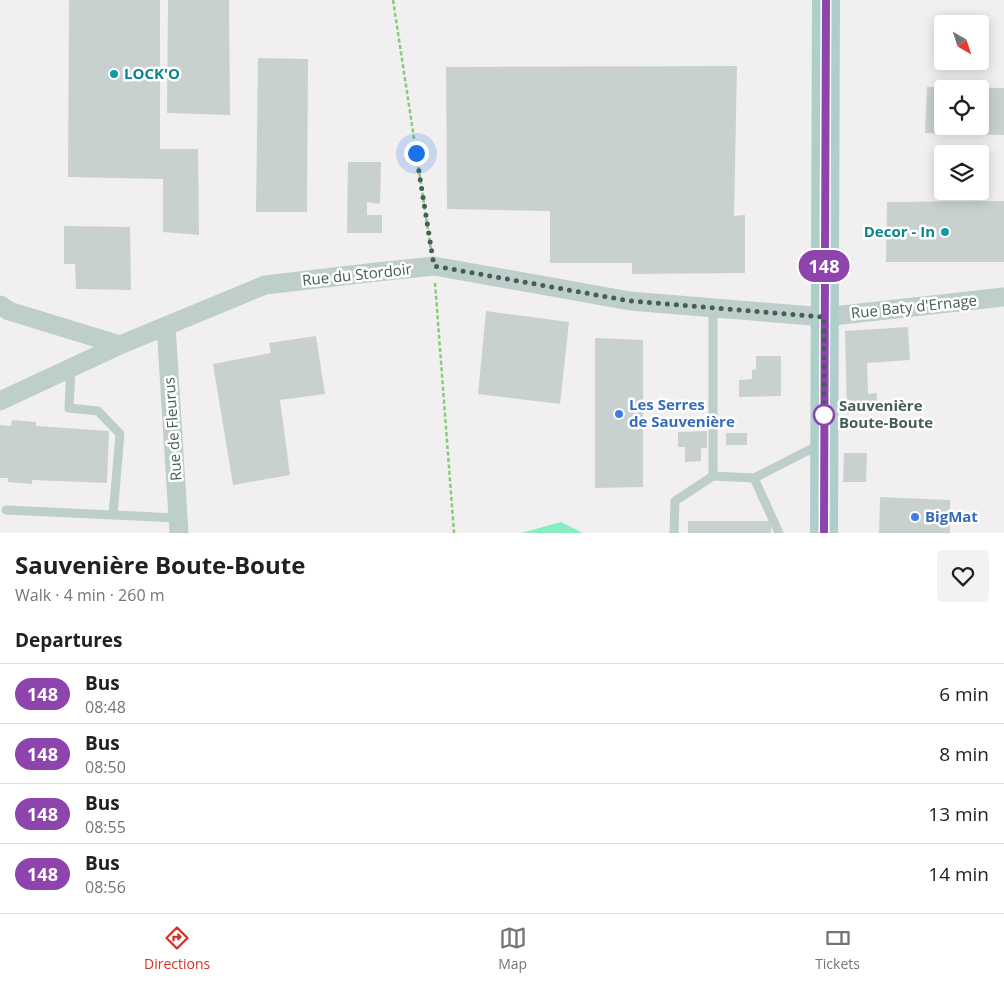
<!DOCTYPE html>
<meta charset="utf-8">
<style>
body{margin:0;font-family:"Open Sans",sans-serif;background:#f2f2f2;color:#202124;height:100vh;display:flex;flex-direction:column;font-size:19px;white-space:nowrap}
*{box-sizing:border-box;margin:0}
p{font-size:16px;color:#757577}
.icon{flex:none;width:28px;height:28px;fill:none;stroke:currentColor;stroke-width:2;stroke-linecap:round;stroke-linejoin:round}
.map{position:relative;height:533px;overflow:hidden}
.details{display:flex;flex-direction:column;background:#fff;flex:1}
.details>*{flex:none}
.badge{padding:0 10px;border-radius:16px;font-size:18px;line-height:32px}
.needle{width:32px;rotate:141deg}
.buttons{position:absolute;left:934px;top:15px;display:grid;gap:10px}
.buttons a{display:grid;place-items:center;width:55px;height:55px;border-radius:5px;background:#fff;box-shadow:0 2px 12px #0003;font-size:25px}
.you{position:absolute;width:25px;height:25px;margin:-12px;border:4px solid #fff;border-radius:50%;background:#1a73e8;box-shadow:0 0 0 8px #1a73e833}
.map>.badge{position:absolute;translate:-50% -50%;box-shadow:0 0 0 2px #fff}
h2{padding:0 15px;font-size:19px;line-height:45px}
.round{display:grid;place-items:center;flex:none;width:52px;height:52px;border-radius:5px;background:#f2f2f2}
.overview{display:flex;align-items:center;justify-content:space-between;height:85px;padding:0 15px}
h1{font-size:24px;font-weight:700;line-height:38px}
ul{padding:0;list-style:none}
li{display:flex;align-items:center;gap:15px;height:60px;padding:0 15px;border-top:1px solid #e0e0e0}
li div{flex:1}
li b{display:block;font-size:19px}
li em{font-style:normal}
li .badge{min-width:55px;font-weight:700;text-align:center}
.menu{display:flex;justify-content:space-around;align-items:center;height:70px;border-top:1px solid #e0e0e0;background:#fff;font-size:14px;color:#757577}
.menu a{display:grid;justify-items:center;gap:2px}
.menu .selected{color:#d93025}
.map>svg:first-child{display:block}
.water{fill:#89edc0}
.building{fill:#c9d1d0}
.lines{fill:none;stroke-linecap:round;stroke-linejoin:round}
.path{stroke:#82ce74;stroke-width:2.5;stroke-dasharray:4 2.5;stroke-linecap:butt}
.service{stroke:#bdcecb;stroke-width:9}
.minor{stroke:#bdcecb;stroke-width:19}
.primary{stroke:#aecec9;stroke-width:28}
.line-casing{stroke:#fff;stroke-width:11}
.line{stroke:#8e44ad;stroke-width:8}
.walk{stroke:#475d58;stroke-width:5;stroke-dasharray:0 9}
.culture-dot{fill:#0f9aa8;stroke:#fff;stroke-width:2}
.shop-dot{fill:#3f7fe0;stroke:#fff;stroke-width:2}
.stop-dot{fill:#fff;stroke:#8e44ad;stroke-width:2.5}
.labels{text-anchor:middle;stroke-width:5;stroke-linejoin:round;paint-order:stroke}
.culture-label{font-size:15px;font-weight:bold;fill:#0d838f;stroke:#fff;text-anchor:start}
.street-label{font-size:15px;fill:#475d58;stroke:#fff}
.shop-label{font-size:15px;font-weight:bold;fill:#366cbe;stroke:#fff;text-anchor:start}
.stop-label{font-size:15px;font-weight:bold;fill:#475d58;stroke:#fff;text-anchor:start}
</style>
<div class="map">
<svg width="1004" height="533" viewBox="0 0 1004 533">
<rect width="100%" height="100%" fill="#f2eff1"/>
<!-- water -->
<path class="water" d="M561,522l22,11h-62z"/>
<!-- building -->
<path class="building" d="M69,0h91v149h38l1,86 -36,-3v-53l-95,-2z
M168,0h61l1,115 -63,-2z
M258,58l50,1 -1,153h-51z
M737,66l-3,150 11,-1v58l-113,1v-11h-82v-52l-103,-2 -1,-142z
M927,87h25l-10,2v37h38v-38h24v47l-79,-2z
M348,162h33l-1,42 -13,-2v13h15v18h-35z
M1004,201v61h-118l1,-60z
M64,226l66,1 1,63 -55,-1 -1,-25h-11z
M486,311l83,11 -9,82 -82,-10z
M908,327l2,33 -43,3 1,31 9,-1 -1,18 -29,3 -2,-83z
M316,336l9,58 -45,6 10,75 -57,10 -20,-121 58,-11 -2,-10z
M595,338l48,2v147l-48,1z
M756,356h25v40l-42,1v-17l13,-1v-9l4,-1z
M12,420l24,2v4l73,5 -2,52 -75,-3v4l-24,-2v-4h-8v-53l11,1z
M707,431v17h-6v13l-16,1v-15h-7v-15z
M726,433h21v12h-21z
M844,453h23l-1,29h-23z
M880,497l70,3v33h-71z
M688,521h83v12h-83z"/>
<g class="lines">
<!-- path -->
<path class="path" d="M393,0l38,250
M435,283l19,250"/>
<!-- service -->
<path class="service" d="M713,308v168l41,2 65,-33
M71,368l-2,40 29,3 22,23 -7,81
M754,478l25,55
M6,510l172,8
M674,533l1,-32 38,-25"/>
<!-- minor -->
<path class="minor" d="M0,305l9,6 111,34
M166,326l13,207
M0,401l120,-56 145,-60 112,-13 57,-6 196,35 194,16 180,-20"/>
<!-- primary -->
<path class="primary" d="M824,533l2,-533"/>
</g>
<g class="lines">
<defs>
<path id="line" d="M824,533l2,-533"/>
</defs>
<!-- line casing -->
<use href="#line" class="line-casing"/>
<!-- line -->
<use href="#line" class="line"/>
<!-- walk -->
<path class="walk" d="M416,153l18,113 196,35 194,16v98"/>
</g>
<!-- markers -->
<g class="culture-dot">
<circle cx="114" cy="74" r="5"/>
<circle cx="945" cy="232" r="5"/>
</g>
<g class="shop-dot">
<circle cx="619" cy="414" r="5"/>
<circle cx="915" cy="517" r="5"/>
</g>
<circle class="stop-dot" cx="824" cy="415" r="10"/>
<g class="labels">
<!-- culture labels -->
<g class="culture-label">
<text x="124" y="79">LOCK'O</text>
<text x="935" y="237" text-anchor="end">Decor - In</text>
</g>
<!-- street labels -->
<g class="street-label">
<text transform="translate(357 275) rotate(-6)" y="5">Rue du Stordoir</text>
<text transform="translate(914 307) rotate(-6)" y="5">Rue Baty d'Ernage</text>
<text transform="translate(173 429) rotate(-94)" y="5">Rue de Fleurus</text>
</g>
<!-- shop labels -->
<g class="shop-label">
<text x="629" y="410">Les Serres<tspan x="629" dy="17">de Sauvenière</tspan></text>
<text x="925" y="522">BigMat</text>
</g>
<!-- stop labels -->
<g class="stop-label">
<text x="839" y="411">Sauvenière<tspan x="839" dy="17">Boute-Boute</tspan></text>
</g>
</g>
</svg>
<div class="buttons">
<a><svg class="needle" viewBox="-14 -14 28 28"><path d="M0-13l5 13h-10z" fill="#e53935"/><path d="M0 13l5-13h-10z" fill="#757577"/></svg></a>
<a><svg class="icon" aria-label="locate" viewBox="0 0 24 24"><circle cx="12" cy="12" r="6"/><path d="M12 2v4M12 18v4M2 12h4M18 12h4"/></svg></a>
<a><svg class="icon" aria-label="layers" viewBox="0 0 24 24"><path d="M12 4l9 5-9 5-9-5zM3 14l9 5 9-5"/></svg></a>
</div>
<div class="you" style="left:416px;top:153px"></div>
<b class="badge" style="left:824px;top:266px;background:#8e44ad;color:#fff">148</b>
</div>
<section class="details">
<div class="overview"><div><h1>Sauvenière Boute-Boute</h1><p>Walk · 4 min · 260 m</p></div><a class="round"><svg class="icon" aria-label="heart" viewBox="0 0 24 24"><path d="M12 20l-8-8c-3-5 5-10 8-4 3-6 11-1 8 4z"/></svg></a></div>
<h2>Departures</h2>
<ul>
<li><span class="badge" style="background:#8e44ad;color:#fff">148</span><div><b>Bus</b><p>08:48</p></div><em>6 min</em></li>
<li><span class="badge" style="background:#8e44ad;color:#fff">148</span><div><b>Bus</b><p>08:50</p></div><em>8 min</em></li>
<li><span class="badge" style="background:#8e44ad;color:#fff">148</span><div><b>Bus</b><p>08:55</p></div><em>13 min</em></li>
<li><span class="badge" style="background:#8e44ad;color:#fff">148</span><div><b>Bus</b><p>08:56</p></div><em>14 min</em></li>
</ul>
</section>
<nav class="menu">
<a class="selected"><svg class="icon" aria-label="directions" viewBox="0 0 24 24"><path d="M12 3l9 9-9 9-9-9zM9 14v-3h6M13 9l2 2-2 2"/></svg>Directions</a>
<a><svg class="icon" aria-label="map" viewBox="0 0 24 24"><path d="M3 6l6-2 6 2 6-2v14l-6 2-6-2-6 2zM9 4v14M15 6v14"/></svg>Map</a>
<a><svg class="icon" aria-label="tickets" viewBox="0 0 24 24"><path d="M3 7h18v10H3zM15 7v10"/></svg>Tickets</a>
</nav>
